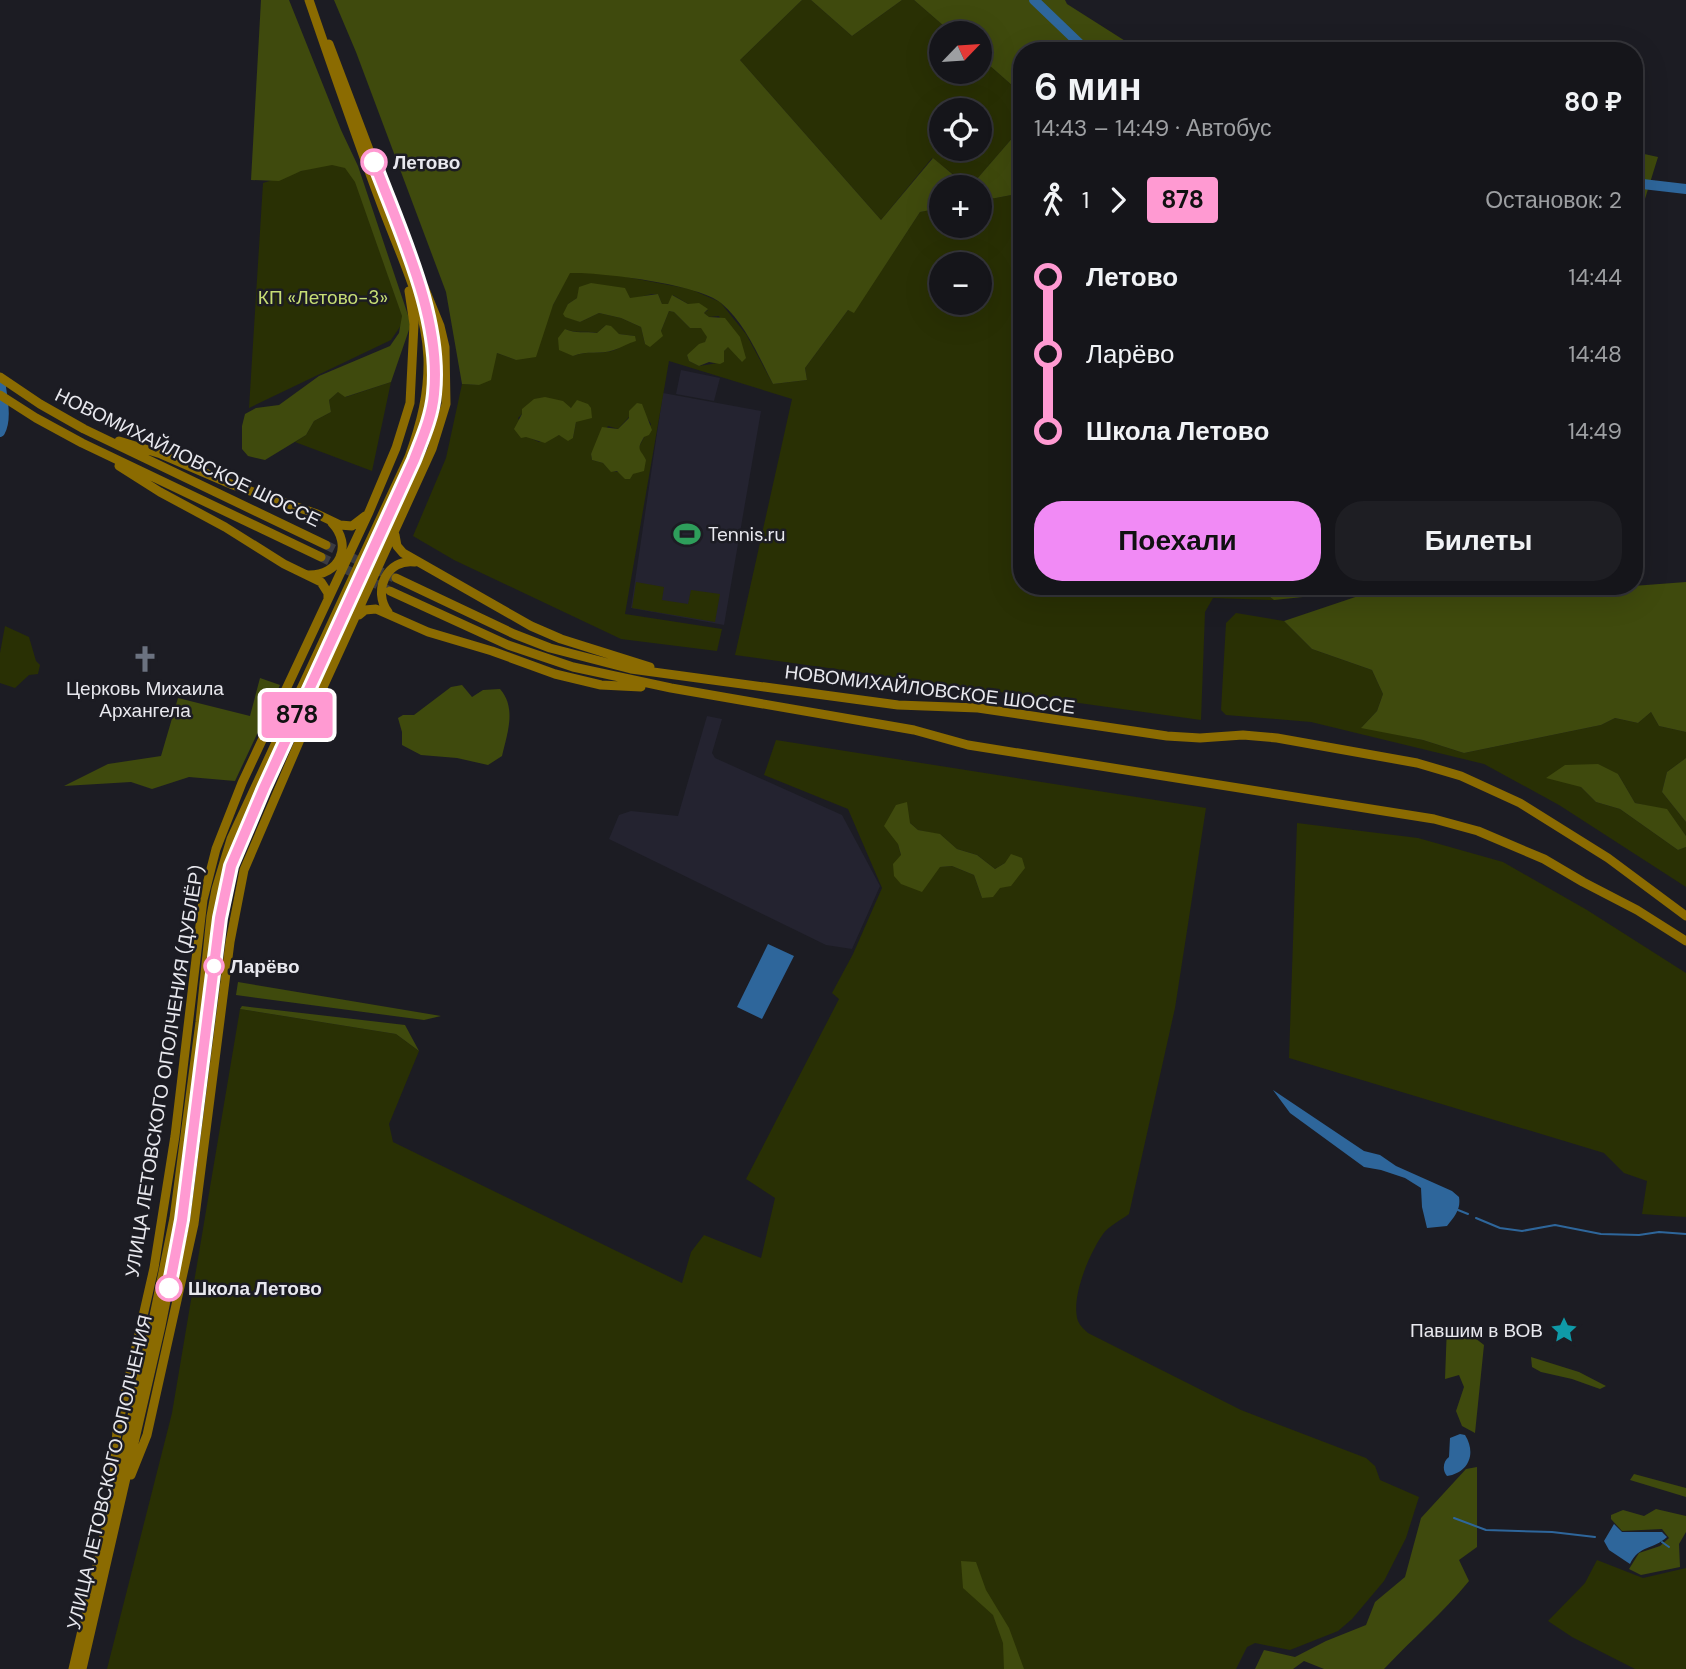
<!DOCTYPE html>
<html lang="ru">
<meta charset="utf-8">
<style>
body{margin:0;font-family:"DM Sans",sans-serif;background:#1e1e23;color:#f1f3f6;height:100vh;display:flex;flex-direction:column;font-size:26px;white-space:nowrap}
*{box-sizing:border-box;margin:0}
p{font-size:23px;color:#9d9fa2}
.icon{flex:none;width:38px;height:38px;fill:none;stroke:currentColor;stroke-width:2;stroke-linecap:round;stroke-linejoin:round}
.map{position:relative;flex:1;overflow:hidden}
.drawer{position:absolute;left:1013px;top:42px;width:630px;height:553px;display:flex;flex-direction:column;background:#15151a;border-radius:28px;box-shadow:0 7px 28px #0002,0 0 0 2px #343439}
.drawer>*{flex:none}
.badge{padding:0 14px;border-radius:5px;font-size:24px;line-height:46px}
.needle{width:46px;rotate:65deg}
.buttons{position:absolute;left:929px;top:21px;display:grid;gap:14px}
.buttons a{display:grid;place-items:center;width:63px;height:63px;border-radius:50%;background:#15151a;box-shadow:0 7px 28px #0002,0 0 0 2px #343439;font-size:35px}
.map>.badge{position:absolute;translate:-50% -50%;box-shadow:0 0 0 4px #fff}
.legs{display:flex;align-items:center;gap:10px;height:77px;padding:0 21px;font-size:23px}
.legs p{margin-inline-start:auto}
.headline{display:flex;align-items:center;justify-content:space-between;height:119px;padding:0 21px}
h1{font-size:38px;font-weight:600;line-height:52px}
.button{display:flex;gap:14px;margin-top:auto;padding:14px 21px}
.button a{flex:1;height:80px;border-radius:28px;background:#f18af5;color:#111;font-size:28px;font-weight:600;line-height:80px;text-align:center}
.button a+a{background:#1e1e23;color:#f1f3f6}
ul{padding:0 21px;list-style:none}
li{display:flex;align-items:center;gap:24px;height:77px;font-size:26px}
li i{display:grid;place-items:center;width:10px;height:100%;margin:0 9px;background:currentColor}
li i::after{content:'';width:18px;height:18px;margin:-9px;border:5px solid;border-radius:50%;background:#15151a}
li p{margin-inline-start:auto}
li:first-child i{background:linear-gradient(#0000 50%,currentColor 0)}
li:last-child i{background:linear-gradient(currentColor 50%,#0000 0)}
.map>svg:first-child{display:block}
.built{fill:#242330}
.green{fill:#293004;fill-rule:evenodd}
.forest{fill:#3f4a0d}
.water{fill:#2e669b}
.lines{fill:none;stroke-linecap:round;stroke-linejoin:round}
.stream{stroke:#2e669b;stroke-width:2}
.river{stroke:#2e669b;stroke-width:10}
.secondary-tunnel{stroke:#3b3b41;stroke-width:9;stroke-dasharray:9 4.5;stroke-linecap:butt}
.secondary{stroke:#8b6b01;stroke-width:9}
.line-1-casing{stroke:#fff;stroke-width:16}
.line-1{stroke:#ff9ad2;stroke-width:10}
.stop-1-dot{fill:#fff;stroke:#ff9ad2;stroke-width:3.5}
.labels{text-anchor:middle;stroke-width:5;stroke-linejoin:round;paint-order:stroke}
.stop-label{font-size:19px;font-weight:bold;fill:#e8e8ee;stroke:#1c1c23;text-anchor:start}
.park-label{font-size:19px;fill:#c6dd74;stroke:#1c1c23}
.street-label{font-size:19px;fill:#e8e8ee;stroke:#1c1c23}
.poi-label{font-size:19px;fill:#e8e8ee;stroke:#1c1c23;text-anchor:start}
</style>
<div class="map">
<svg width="1686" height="1669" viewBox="0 0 1686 1669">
<rect width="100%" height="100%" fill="#1c1c23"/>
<!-- built -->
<path class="built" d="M681,370l39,8 -6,23 -38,-7z
M663,393l98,18 -37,214 -93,-17z
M707,716l15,3 -10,34 3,5 127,57 38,71 -28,63 -26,-4 -217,-106 10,-24 12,-4 47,5z"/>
<!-- green -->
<path class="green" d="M802,0h9l41,36 50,-36h12l38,33h-10v39h38v-15l42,37v33l-52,60 -38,-29 -51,62 -141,-160zM942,110h38v39h-38z
M333,161l19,10 52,150 -13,19 -142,68 14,-225z
M1022,193v393h234l18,14 -61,-2 -8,14 -4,108 -466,-65 57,-256 -123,-38 -44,253 97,15 -5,22 -96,-12 -167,-79 -41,-24 33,-78 16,-74 17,1 18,-32 19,7 37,-55 16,-32 31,-1 90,17 30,13 26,32 27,50 34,-4 -2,-12 43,-58 6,2 66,-100 21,-4 1,18h38v-25zM942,264h38v39h-38zM652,294h6l4,10h6l5,-9 15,9 20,6 -4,3 5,4 10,-1 23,46 -14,-16 -4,5v11l-25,4 -10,-5 -2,-6 18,-13 3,-5 -7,-10 -11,1 -16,-16 -5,-1 -8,20 -16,13 -4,-17 -20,-9 -22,-5 -19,9 -11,-5 -1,-13 9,-6h59zM606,325l13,9 16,2c-6,4 -13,11 -20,14 -14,5 -28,0 -42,6l-8,-27c11,5 20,1 32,4zM566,406l6,2 4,14 -3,16 -14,-3 -20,7 -13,-6 -8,-18 4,-4zM645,415l6,9 -12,23 -1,24 -5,3 -22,-3 -8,-8 -11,-3 -1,-6 17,-28 10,3 11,-12z
M391,382l-19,89 -77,-29 11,-7 8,-14 17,-9 -2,-12 10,-9 7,6z
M636,582l28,5 -2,13 26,4 3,-14 29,4 -5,28 -83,-14z
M1236,613l48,8 28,28 60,21 11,24 -6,17 -15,16 61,13 41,13 137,-28 14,-7 23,5 13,-11 8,14 27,6v26l-19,14 -5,20 24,30v14l-19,-26 -32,-7 -17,-29 -37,13 15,15 24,7 58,41 8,-3v40l-127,-82 -75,-41 -173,-42 -85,-7 -5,-5 5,-87z
M5,626l24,11 7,24 4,4 -2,9 -9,1 -14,13 -15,-5v-30z
M776,740l430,68 -31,200 -46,206c-8,6 -20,12 -26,20 -13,18 -33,64 -25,87 2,5 6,8 10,12l153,77 125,48 9,8 5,14 39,17 -13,41 -22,43 -32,38 -14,12 -48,19 -35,-7 -8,4 -11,22h-1129l65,-256 68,-404 156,25 23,17 -30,73 4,18 289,141 9,-31 13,-17 57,23 14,-60 -29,-19 93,-180 -7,-6 21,-39 29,-66 -34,-79 -84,-34zM910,823l8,7 23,5 16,14 20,6 18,14 10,-6 -23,35 -8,-23 -22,-9 -12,1 -39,-12 -3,-11z
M1297,823l121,15 85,24 84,48 99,63v244l-44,-3 5,-33 -23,-8 -20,-20 -315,-95z
M1597,1560l46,18 43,-10v101h-51l-63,-32 -24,-16 37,-38z"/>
<!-- forest -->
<path class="forest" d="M261,0h28l52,130 17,36 53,158 -20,58 -46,15 -7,-5 -9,8 2,12 -17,9 -8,14 -41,25 -17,-4 -6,-7v-23l3,-12 11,-6 23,-3 40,-29 71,-30 9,-13 3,-17 -47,-134 -10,-14 -13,-3 -31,6 -22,10 -28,-1z
M334,0h468l-62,60 141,160 52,-62 35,29h-26l-1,21 -21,4 -66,101 -6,-3 -43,58 2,12 -34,4c-14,-27 -28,-61 -52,-81 -22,-19 -121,-31 -151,-30l-17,32 -17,52 -20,3 -19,-7 -6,27 -12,5 -17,-1 -16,-92 -90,-240z
M811,0h91l-50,36z
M914,0h151l2,4 74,47h-119v43l-42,-37v-24h-28z
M1022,127v66l-42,8v-14h-10z
M1635,152l23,5 -23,74 -1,-79z
M591,283l34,5 5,10 28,-4 4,10h6l4,-9 16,9 11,-1 9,6 -4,4 5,4 16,1 15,19 6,21 -4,4 -14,-15 -4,4v11l-4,2 -11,-2 -10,4 -10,-5 -2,-6 12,-11 6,-2 2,-5 -6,-9h-11l-16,-16 -5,-1 -8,20 2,5 -13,11 -5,-3 -4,-17 -20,-9 -22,-5 -19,9 -15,-5 -2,-3 5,-10 9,-6 2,-11z
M606,325l5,1 8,8 16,2 1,5c-8,2 -15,7 -22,9 -14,5 -27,0 -41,6l-14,-6 -1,-12 7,-9c11,5 20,2 32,4z
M545,397l18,4 8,7 6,-8 11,4 3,4 1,10 -16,4 -3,16 -5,3 -9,-6 -14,8 -19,-6 -5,1 -7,-9 8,-15v-5l12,-10z
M637,403l5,1 10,26 -3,5 -5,2c-8,14 -4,11 2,23l-2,11 -11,3 -3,5h-5l-8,-8 -6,1 -8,-9 -11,-3 -1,-6 11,-27 16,2 11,-11v-7z
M1686,582v150l-27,-6 -8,-14 -13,11 -23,-5 -14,7 -137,28 -41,-13 -62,-12 16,-17 6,-17 -11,-24 -60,-21 -28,-28 104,-35h245z
M1256,586h78l-31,11 -29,3z
M260,678l20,7 -45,96 -46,-4 -37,12 -21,-7 -67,4 44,-22 53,-8 17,-58 72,18z
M462,685l10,12 11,-7 17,-1c17,19 7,45 2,67l-14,9 -31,-7 -36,-3 -19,-10v-13l-4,-14 5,-3h11l37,-28z
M1686,758v64l-24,-30 5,-20z
M1598,764l20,10 17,29 32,6 19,27v11l-8,3 -58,-41 -24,-7 -15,-15 -35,-9 19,-13z
M907,802l3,21 8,7 22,4 17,15 20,6 18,14 10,-6 6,-9 11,4 3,10 -14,18 -11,2 -7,9 -11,1 -8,-23 -22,-9 -12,1 -18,25 -21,-8 -7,-8 -1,-12 8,-9 -3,-11 -14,-18 12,-21z
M238,982l203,34 -17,4 -188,-25z
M242,1006l163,19 14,26 -23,-17 -156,-25z
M1447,1326l14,1 23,18 -9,88 -13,-7 -6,-15 8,-24 -5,-12 -14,4z
M1531,1357l48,15 27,14 -6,3 -28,-10 -31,-7 -9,-5z
M1477,1467v80l-18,13 10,21c-26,32 -57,58 -85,88h-60l-20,-8 -11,8h-38l9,-19 31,7 31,-16 40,-16 9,-23 30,-25 16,-59 45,-49z
M1634,1474l52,14v9l-56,-17z
M1656,1509l30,7v16l-7,12 1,23 -39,8 -12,-6 10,-16 21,-7 9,-8 -7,-9 -40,2 -11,-12v-4l12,-5 21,6z
M961,1561l15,1 10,28 23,38 15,41h-20l-1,-26 -10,-28 -30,-27z"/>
<!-- water -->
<path class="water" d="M768,944l26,12 -32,63 -25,-12z
M1273,1090l91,61 16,4 16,11 56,25 7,6c2,12 -4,19 -12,29l-20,2 -5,-21 -1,-19 -16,-10 -24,-8 -17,-3 -74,-54z
M1460,1434l5,1c12,19 3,38 -18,41 -5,-5 -4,-15 2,-19l1,-19z
M1614,1524l8,8h40l5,5c-14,13 -28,8 -37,27l-21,-14 -5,-9z"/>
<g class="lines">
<!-- stream -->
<path class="stream" d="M1458,1210l10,4
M1476,1218l24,10 22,3 33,-6 46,9 38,1 20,-3 27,2
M1454,1518l32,12 66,2 43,5
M1662,1542l7,5"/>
<!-- river -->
<path class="river" d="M1034,0l48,46 10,5
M1634,183l52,6
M0,378c1,16 8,39 0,54"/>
<!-- secondary-tunnel -->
<path class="secondary-tunnel" d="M326,545l68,33
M321,557l67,33"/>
<!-- secondary -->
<path class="secondary" d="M329,44l80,211 21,68 5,32 -1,37 -12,45
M0,377l40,27 44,25 242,116
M0,395l36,23 46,25 239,114
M119,441l42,13 72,31 84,29 23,11 12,1 13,-10
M119,466l41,26 65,35 59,37 37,18 7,11v6
M395,535l2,11 6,7 128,73 30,13 89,28
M308,575c32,1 45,-30 24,-52
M396,578l118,56 36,14 81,21 267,36 80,3 189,28 33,2 43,-3 34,3 140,25 44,13 59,27 88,55 78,58
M390,591l118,54 65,22 98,21 243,42 54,15 466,74 44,12 66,28 39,23 54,28 49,31
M388,612c-16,-21 -1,-54 27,-50
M359,615l6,-5 11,-1 52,23 64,19 63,23 46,11 40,2
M114,1475l3,-45 37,-162 21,-132 28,-236 13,-51 26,-66 127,-271 27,-64 14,-45 4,-79 -5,-33
M131,1475l16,-40 47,-211 36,-282 14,-72 70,-163 118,-258 14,-45 -1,-57 -5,-21 -16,-39
M73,1669l72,-309 29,-142 26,-196 11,-106 5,-27 15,-50 178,-382c12,-33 20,-64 19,-99 -2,-54 -30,-107 -48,-157 -25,-67 -48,-134 -71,-201
M82,1669l79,-343 21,-106 38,-302 11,-52 33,-78 154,-338"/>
</g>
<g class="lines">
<defs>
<path id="line-1" d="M169,1288l13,-68 38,-302 11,-52 33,-78 150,-328c8,-21 18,-43 20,-66 8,-76 -34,-162 -60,-232"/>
</defs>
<!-- line-1 casing -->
<use href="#line-1" class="line-1-casing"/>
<!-- line-1 -->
<use href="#line-1" class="line-1"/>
</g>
<!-- icons -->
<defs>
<symbol id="stadium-bare" viewBox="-9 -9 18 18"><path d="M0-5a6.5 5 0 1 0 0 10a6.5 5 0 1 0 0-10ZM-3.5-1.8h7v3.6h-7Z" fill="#2e9e5b" stroke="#1c1c23" stroke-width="2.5" paint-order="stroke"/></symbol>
<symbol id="church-bare" viewBox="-9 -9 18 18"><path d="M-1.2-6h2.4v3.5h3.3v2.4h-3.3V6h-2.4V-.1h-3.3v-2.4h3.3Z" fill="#6b7280" stroke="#1c1c23" stroke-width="2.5" paint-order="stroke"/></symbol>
<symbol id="sight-bare" viewBox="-9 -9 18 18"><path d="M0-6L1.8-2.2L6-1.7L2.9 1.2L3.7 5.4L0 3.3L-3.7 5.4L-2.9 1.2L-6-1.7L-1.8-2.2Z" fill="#0f9aa8" stroke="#1c1c23" stroke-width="2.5" paint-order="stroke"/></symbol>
</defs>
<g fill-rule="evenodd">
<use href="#stadium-bare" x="668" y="515" width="38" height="38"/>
<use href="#church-bare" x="126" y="640" width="38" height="38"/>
<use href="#sight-bare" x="1545" y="1311" width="38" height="38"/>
</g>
<!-- markers -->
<g class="stop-1-dot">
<circle cx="374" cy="162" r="12"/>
<circle cx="214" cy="966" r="9"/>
<circle cx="169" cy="1288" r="12"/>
</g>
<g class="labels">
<!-- stop labels -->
<g class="stop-label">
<text x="393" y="169">Летово</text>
<text x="230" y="973">Ларёво</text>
<text x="188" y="1295">Школа Летово</text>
</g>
<!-- park labels -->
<g class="park-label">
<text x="323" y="304">КП «Летово-3»</text>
</g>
<!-- street labels -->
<g class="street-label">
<text transform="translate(188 457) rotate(26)" y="7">НОВОМИХАЙЛОВСКОЕ ШОССЕ</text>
<text transform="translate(930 689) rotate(7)" y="7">НОВОМИХАЙЛОВСКОЕ ШОССЕ</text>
<text transform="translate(164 1071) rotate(-81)" y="7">УЛИЦА ЛЕТОВСКОГО ОПОЛЧЕНИЯ (ДУБЛЁР)</text>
<text transform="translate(109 1472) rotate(-77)" y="7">УЛИЦА ЛЕТОВСКОГО ОПОЛЧЕНИЯ</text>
</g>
<!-- poi labels -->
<g class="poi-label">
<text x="708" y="541">Tennis.ru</text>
<text x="145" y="695" text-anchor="middle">Церковь Михаила<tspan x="145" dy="22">Архангела</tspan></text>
<text x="1543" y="1337" text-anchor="end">Павшим в ВОВ</text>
</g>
</g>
</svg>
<div class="buttons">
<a><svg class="needle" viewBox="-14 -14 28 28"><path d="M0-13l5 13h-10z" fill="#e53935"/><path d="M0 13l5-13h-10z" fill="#9d9fa2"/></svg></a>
<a><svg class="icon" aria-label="locate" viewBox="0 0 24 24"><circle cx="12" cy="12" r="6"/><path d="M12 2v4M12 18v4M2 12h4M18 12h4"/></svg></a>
<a>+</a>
<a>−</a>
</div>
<b class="badge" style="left:297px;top:715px;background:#ff9ad2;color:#111">878</b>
<section class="drawer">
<div class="headline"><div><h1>6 мин</h1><p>14:43 – 14:49 · Автобус</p></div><b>80 ₽</b></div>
<div class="legs"><svg class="icon" aria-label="walk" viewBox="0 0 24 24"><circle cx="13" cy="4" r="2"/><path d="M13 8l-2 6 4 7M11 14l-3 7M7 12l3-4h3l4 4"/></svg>1<svg class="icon" aria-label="forward" viewBox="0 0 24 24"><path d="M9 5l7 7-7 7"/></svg><b class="badge" style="background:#ff9ad2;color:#111">878</b><p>Остановок: 2</p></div>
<ul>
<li><i style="color:#ff9ad2"></i><b>Летово</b><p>14:44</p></li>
<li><i style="color:#ff9ad2"></i><span>Ларёво</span><p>14:48</p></li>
<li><i style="color:#ff9ad2"></i><b>Школа Летово</b><p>14:49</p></li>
</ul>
<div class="button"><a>Поехали</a><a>Билеты</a></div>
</section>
</div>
